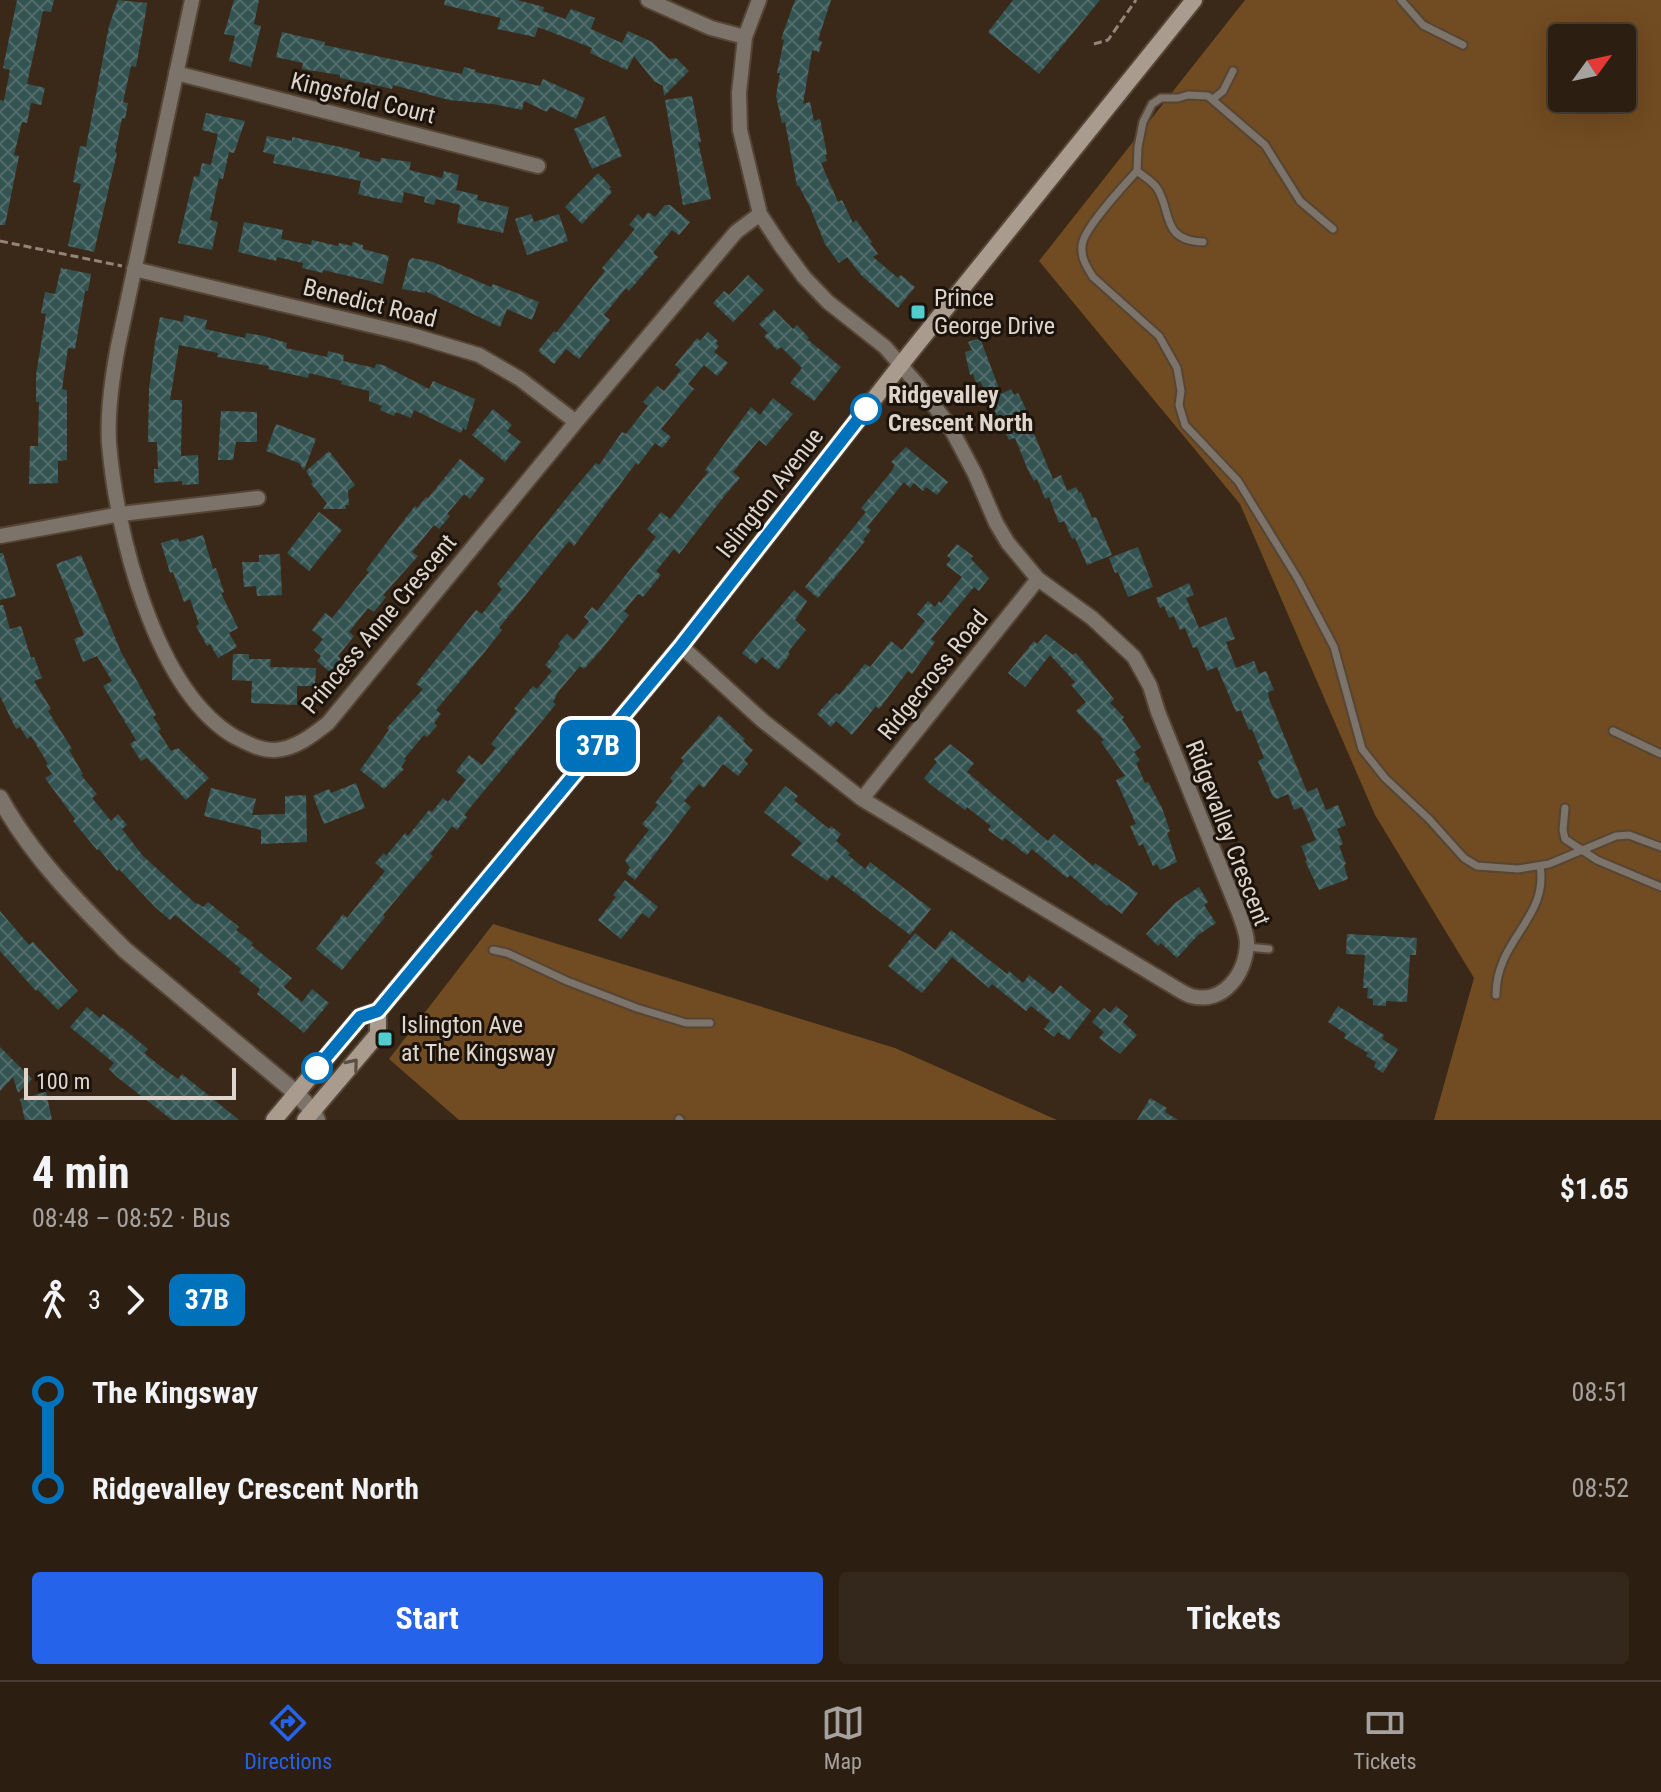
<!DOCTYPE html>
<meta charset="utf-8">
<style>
body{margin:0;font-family:"Roboto Condensed",sans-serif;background:#34271b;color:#f1f3f6;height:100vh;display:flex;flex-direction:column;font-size:30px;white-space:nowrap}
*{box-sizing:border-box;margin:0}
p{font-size:26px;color:#a6a29f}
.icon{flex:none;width:44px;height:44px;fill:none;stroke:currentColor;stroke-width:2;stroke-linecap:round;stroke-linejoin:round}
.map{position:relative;height:1120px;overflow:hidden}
.panel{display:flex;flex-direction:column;background:#2c1f12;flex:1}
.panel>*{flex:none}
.badge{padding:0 16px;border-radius:12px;font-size:28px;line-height:52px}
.needle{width:52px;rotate:57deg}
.tools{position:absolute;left:1548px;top:24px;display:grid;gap:16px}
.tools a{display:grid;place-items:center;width:88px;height:88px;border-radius:8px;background:#2c1f12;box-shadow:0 8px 32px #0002,0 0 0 2px #483d32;font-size:40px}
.scale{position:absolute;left:24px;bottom:20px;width:212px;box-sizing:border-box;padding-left:8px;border:4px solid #e0d5ca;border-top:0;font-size:22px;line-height:28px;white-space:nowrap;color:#e0d5ca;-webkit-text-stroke:6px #1b130c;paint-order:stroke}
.map>.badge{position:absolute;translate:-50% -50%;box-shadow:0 0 0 4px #fff}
.legs{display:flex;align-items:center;gap:12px;height:88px;padding:0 32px;font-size:26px}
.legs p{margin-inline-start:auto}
.overview{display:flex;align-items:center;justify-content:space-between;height:136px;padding:0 32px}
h1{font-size:44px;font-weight:700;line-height:60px}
.cta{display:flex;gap:16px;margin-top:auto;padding:16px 32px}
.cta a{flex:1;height:92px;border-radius:8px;background:#2563eb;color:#fff;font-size:32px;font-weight:700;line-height:92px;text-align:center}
.cta a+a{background:#34271b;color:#f1f3f6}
ul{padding:0 32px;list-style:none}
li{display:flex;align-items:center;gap:28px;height:96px;font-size:30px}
li i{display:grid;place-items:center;width:12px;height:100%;margin:0 10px;background:currentColor}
li i::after{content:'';width:20px;height:20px;margin:-10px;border:6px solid;border-radius:50%;background:#2c1f12}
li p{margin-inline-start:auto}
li:first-child i{background:linear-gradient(#0000 50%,currentColor 0)}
li:last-child i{background:linear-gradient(currentColor 50%,#0000 0)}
.menu{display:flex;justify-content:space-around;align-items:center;height:112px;border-top:2px solid #483d32;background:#2c1f12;font-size:22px;color:#a6a29f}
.menu a{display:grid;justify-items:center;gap:4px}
.menu .selected{color:#2563eb}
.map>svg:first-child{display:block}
.green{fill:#714b21;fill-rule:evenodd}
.building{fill:url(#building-cross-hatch)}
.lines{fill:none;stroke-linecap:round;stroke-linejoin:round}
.service-casing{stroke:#554534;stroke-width:11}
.minor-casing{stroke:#554534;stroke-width:18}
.tertiary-casing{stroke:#554534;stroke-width:20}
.secondary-casing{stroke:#554534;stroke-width:20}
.path{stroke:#938678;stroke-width:3;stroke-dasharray:8 4;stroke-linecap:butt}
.service{stroke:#7c736b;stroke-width:7}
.minor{stroke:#7c736b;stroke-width:14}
.tertiary{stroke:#7c736b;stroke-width:16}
.secondary{stroke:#a99b8e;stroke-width:16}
.oneway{stroke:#5b5046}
.line-1-casing{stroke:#fff;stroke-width:18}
.line-1{stroke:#0072bc;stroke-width:12}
.poi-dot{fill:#52cdcd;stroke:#1b130c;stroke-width:3}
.stop-1-dot{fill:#fff;stroke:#0072bc;stroke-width:4}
.labels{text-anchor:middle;stroke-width:6;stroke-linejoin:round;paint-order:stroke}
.street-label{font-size:24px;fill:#e0d5ca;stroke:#1b130c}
.poi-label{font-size:24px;fill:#e0d5ca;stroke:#1b130c;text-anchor:start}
.stop-label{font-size:24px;font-weight:bold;fill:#e0d5ca;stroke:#1b130c;text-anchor:start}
</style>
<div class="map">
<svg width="1661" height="1120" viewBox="0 0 1661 1120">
<defs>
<pattern id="building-cross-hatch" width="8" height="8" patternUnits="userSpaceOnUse" patternTransform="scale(2)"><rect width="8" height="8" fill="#345454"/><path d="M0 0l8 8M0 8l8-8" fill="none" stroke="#516c6b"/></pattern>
</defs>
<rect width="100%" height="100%" fill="#3a2918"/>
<!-- green -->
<path class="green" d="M1245,0h416v1120h-227l40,-142 -99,-163 -135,-311 -201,-243zM1562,38h60v60h-60z
M493,924l402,124 162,72h-598l-70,-61z"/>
<!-- building -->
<path class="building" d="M17,0h37l-3,12 -8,-1 -16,73 18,4 -4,17 -10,-2 -4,20 -5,-1 -8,33 5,1 -14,69h-5v-125l4,1 6,-31 -7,-2z
M118,0l29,3 -2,14 -9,50 -5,-1 -8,36 5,1 -3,16 -3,-1 -7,34 2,1 -23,99 -26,-6 13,-62 -8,-2 7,-36 6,1 23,-121z
M234,0h25l-5,24 7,2 -10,41 -22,-6 6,-25 -11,-2z
M445,0h72l27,7 -1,4 22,8 6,-10 24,9 -4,11 31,14 6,-12 24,11 17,17 7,-1 13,13 -25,25 -1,-10 -9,-5 -20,-25 -7,14 -37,-17 2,-5 -54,-21 -3,10 -38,-8 4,-11 -57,-13z
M795,0h36l-13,40 4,2 -3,10 -7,-2 -9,54 7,-2 4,19 6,-2 7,35 -2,1 2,6 -6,2 17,39 4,-2 11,23 3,-3 16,22 -2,1 8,11 -5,3 25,21 3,-3 14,12 -17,21 -37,-33 -14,-18 -8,6 -14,-19 -15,-37 -11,-21h-2l-12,-64 -3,1 -6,-27 4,-23h-3l7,-33 -3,-1z
M1013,0h87l-61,74 -51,-42z
M282,32l43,10 -1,3 138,29 2,-7 12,3 -1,2 65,14 3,-7 42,19 -9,21 -26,-12 -3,5 -23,-11 -2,9 -29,-6 -44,-4 -56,-15 -1,4 -22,-5 -30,-6v-3l-38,-6 1,-6 -27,-6z
M692,96l9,46h-3l13,57 -28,6 -18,-105z
M206,113l39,8 -11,32 -5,-1 -6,27 -4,-1 -9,42 8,2 -6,28 -34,-7 16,-67 5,1 3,-14 9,2 7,-31 -16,-4z
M605,116l17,40 -30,13 -18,-40z
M267,136l25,5v-4l53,11 15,4 -1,5 21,5 1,-4 30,4 -2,8 33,8 2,-7 15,4 -3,15 22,5 -1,5 32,7 -6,26 -46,-10 3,-18 -24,-6 -2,6 -10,-3 1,-5 -21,-5 -2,11 -32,-6 -12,-3 3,-13 -88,-18 2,-8 -12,-3z
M598,173l13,14 -2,2 3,3 -30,32 -17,-17z
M665,205h5l20,17 -11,13 -7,-5 -19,23 5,4 -29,34 -3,-3 -22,27 6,5 -31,39 -13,-10 -12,15 -16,-13 16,-20 2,2 49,-62 -3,-3 33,-39 -6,-4 9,-11 5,5 5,-7 7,5z
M531,214l3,8 25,-8 9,27 -41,14 -12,-36z
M244,222l39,8 -2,9 30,6 1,-5 26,6 1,-3 13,3 1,-4 10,3v4l26,7 -6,28 -60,-14v3l-21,-5 1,-5 -26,-6 -1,4 -38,-9z
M412,258l21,4 58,25 2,-3 46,18 -7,18 -25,-11 -7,18 -75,-36v2l-23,-4 7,-29z
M61,268l30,6 -3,17h-3l-10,58 -7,-1 -6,41 5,1v70l-9,1v22l-29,1 1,-38h8l1,-44h-3v-27l10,-61 -5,-1 4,-21 10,2z
M748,275l16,15 -31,32 -20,-19 11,-12 5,4z
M774,310l19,19 4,-4 12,13 -2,1 34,28 -27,34 -24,-18 12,-15 -21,-21 -4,3 -13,-14 4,-3 -9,-9z
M184,315l23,5 -2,9 40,9 1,-5 18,3 23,7 -1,5 41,9 1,-6 16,4 -1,6 32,7 1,-4 7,1 46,24 4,-8 42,18 -9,31 -3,-2 -2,5 -47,-23 -3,8 -15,-6 -2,4 -14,-6 2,-4 -13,-5v-10l-28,-7 1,-3 -33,-8 -1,5 -40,-9 1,-3 -52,-9 1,-4 -39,-8 -9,55h12l-1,56 17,-1 1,29 -17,1v-4l-28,2v-14h4l-1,-27h-9l1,-53 6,-46 5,-26 23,5z
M708,332l10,9 -2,2 3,3 -5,6 14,11 -11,13 -13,-11 -16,19 6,5 -33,40 10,8 -9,11 -7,-5 -17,22 -2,-2 -62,83 -5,-5 -70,87 3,2 -19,24 -47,56 5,4 -7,9 3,3 -10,11 -3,-2 -20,24 2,1 -5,7 3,2 -20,20 -24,-19 29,-40 -2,-2 36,-39 -7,-5 60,-74 6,4 20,-25 -5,-5 76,-94 23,-27 3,2 23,-33 4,2 22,-28 -5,-4 14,-16 7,5 17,-21 -6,-5 22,-27 3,3z
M980,338l21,56 10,-5 3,6 4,-2 17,34 -3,2 21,50 8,-4 6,16 9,-4 3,6 2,-1 11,26 4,-1 16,38 -25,10 -12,-27 -3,1 -8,-18 -5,2 -10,-26 -4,2 -8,-20 -3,2 -6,-11 -13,-32 -6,2 -29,-59 -4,2 -3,-9 -3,1 -5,-23 7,-2 -4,-8z
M773,398l20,16 -27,32 -7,-6 -26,32 7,6 -14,16 -47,60 -5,-5 -18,22 5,4 -18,22 -5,-3 -14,17 5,4 -28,35 -17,19 -4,-3 -22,26 -5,10 3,2 -92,111 3,2 -10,13 -5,-4 -22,28 3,2 -50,59 2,2 -43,53 -26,-21 27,-35 4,4 38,-47 -10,-8 9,-10 2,3 19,-23 3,3 21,-26 3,2 11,-14 5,4 18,-22 -10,-9 13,-16 13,10 14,-17 -5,-4 26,-33 -3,-2 19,-23 4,3 15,-18 -7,-6 15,-19 -2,-2 9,-10 7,6 15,-19 -5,-4 8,-10 5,4 59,-74 -9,-8 14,-17 9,7 38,-47 -3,-2 46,-63 9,8z
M493,409l19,16 -5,6 14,11 -16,20 -33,-27z
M221,411l36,1v30h-21l-3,18h-15z
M276,424l40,15 -12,31 -5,-7 -33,-12z
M906,447l42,35 -11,13 -11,-8 -3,4 -9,-8 -4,5 -6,-6 -37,45 4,3 -8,10 2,1 -47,57 -13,-11 61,-75 -5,-4 30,-36 4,-7 -4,-3z
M329,451l26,34 -7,6 1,14h-4l1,4h-23l4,-6 -16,-19 2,-2 -7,-11z
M460,459l25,20 -15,20 -6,-5 -17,20 3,2 -11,13 -5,-4 -22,27 6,4 -35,39 3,2 -12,15 -6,-4 -19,24 5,4 -16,20 3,3 -11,13 -13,-11 4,-5 -7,-6 9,-11 -11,-9 13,-17 7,5 37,-46 -3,-2 31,-41 18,-23 2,2 9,-11 2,1z
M319,512l23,18 -33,41 -22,-18z
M203,535l10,34 3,-1 8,24 -3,1 17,35 -9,5 8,14 -19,11 -8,-14 -3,2 -11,-20 3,-2 -9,-25 -6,3 -11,-30 -3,1 -9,-30 17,-5 1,4z
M957,544l16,12 -2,3 18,19 -10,13 -5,-4 -43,52 4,3 -23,32 -4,-3 -29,38 -3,-3 -24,29 -16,-14 -5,6 -14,-13 19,-21 3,2 26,-31 5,3 21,-26 11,9 23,-29 -8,-7 11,-13 7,6 4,-6 2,2 21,-26 -16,-12 5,-6 -4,-3z
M1138,547l15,40 -25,10 -10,-25 -3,1 -6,-15z
M0,553h3l13,43 -16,4z
M280,554l2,41 -25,1 -1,-10 -12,1 -2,-25h17v-7z
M81,555l40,97 35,63 -3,2 8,12 -3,2 13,20 7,-3 31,30 -23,22 -39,-42 -6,3 -11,-17 6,-4 -33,-54 9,-5 -15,-25 -14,6 -9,-23 10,-4 -28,-71z
M1189,583l5,12 -8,3 13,30 27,-11 9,22 -9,3 10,26 18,-7 5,13 7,-3 8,19 -6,2 1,7 38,93 10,-4 9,22 12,-5 8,20 -9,4 6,15 -4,2 7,18 -2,1 4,14 -29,11 -14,-29 2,-1 -6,-14 15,-6 -14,-33 -8,3 -6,-16 -11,5 -4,-2 -15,-36 6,-3 -12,-29 -3,1 -8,-20 -5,2 -19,-45 -10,4 -10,-24 -4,1 -8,-20 -5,2 -6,-14 -5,2 -5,-12 -4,2 -4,-10z
M794,590l13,11 -12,19 11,10 -18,22 2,2 -12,16 -16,-13 -6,7 -14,-11z
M0,605h3l7,24 11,-3 10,32 3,-1 8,21 -8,3 17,28 -3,2 24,38 -3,1 14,24 -2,1 16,19 -5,4 19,23 7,-7 9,11 -5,4 21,27 53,48 1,-1 6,4 5,-5 31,25 -3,3 17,13 -2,2 41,33 -8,9 18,15 10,-13 17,14 -25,30 -47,-39 3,-5 -21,-17 2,-3 -66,-54 -5,5 -15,-13 -36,-38 -2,2 -18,-22 -2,1 -24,-29 2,-2 -30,-41 7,-4 -6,-9 2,-1 -17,-28 -4,3 -7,-12 -4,2 -16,-33z
M1046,634l27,21 3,-2 38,46 -4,4 14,14 -2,2 19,28 -7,5 6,8 -4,3 9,20 3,-1 14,26 8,23 -3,2 10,29 -17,8 -3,-6 -4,2 -10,-22 -4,2 -9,-20 6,-2 -20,-44 9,-4 -24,-34 3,-2 -28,-29 10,-9 -15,-17 4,-3 -25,-27 -25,32 -17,-14 26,-32 3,3z
M233,654h16v5h22l-1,8 46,1 -1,18h-18v19l-46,-2 1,-22 -20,-1z
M719,715l26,24 -2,2 10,9 -9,10 4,4 -10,12 -15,-12 -19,24 -5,-4 -15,17 7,6 -56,73 -9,-7 4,-5 -5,-8 24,-30 -7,-6 16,-19 -3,-2 18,-22 -3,-3 14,-17 -3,-3z
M950,744l24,19 -7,9 81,69 6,-7 39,32 2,-3 43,30 -16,21 -13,-10 -2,2 -37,-31 -3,3 -35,-29 -5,6 -22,-17 -2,3 -15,-11 3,-4 -24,-19 -2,3 -34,-25 -7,-7 13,-16 -3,-3z
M356,783l9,25 -41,16 -11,-28 16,-7 2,4z
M785,786l13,10 -4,4 35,29 2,-3 10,8 -5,7 14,12 -2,2 17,14 5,-7 61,47 -21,26 -78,-60 -5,6 -36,-26 11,-12 -38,-31z
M211,788l45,11 -4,16 33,-1v-18l21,-1 1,47 -46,2v-14l-57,-14z
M625,880l33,27 -9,11 -7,-5 -21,26 -23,-19 18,-23 -3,-2z
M1199,887l9,15 -4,3 12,18 -18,12 -21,23 -16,-15 -3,3 -12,-12 29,-31z
M0,911l29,34 4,-3 45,49 -20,19 -20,-20 -2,1 -36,-40z
M951,930l56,44 2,-3 14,12 6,-8 24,19 7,-9 31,26 -22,29 -11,-8 -4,5 -10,-8 6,-8 -19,-15 -5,5 -34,-27 -3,4 -37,-31 -30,36 -34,-27 27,-33 20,17z
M1347,934l70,4 -1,17h-6l-3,47 -21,-1v5l-13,-1v-6l-6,-1 1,-10h-5l2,-33 -19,-1z
M1116,1006l12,10 -5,6 14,13 -17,19 -21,-16 5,-6 -12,-10 12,-14 6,5z
M1338,1006l46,29 -2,4 16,10 -15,24 -9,-6 2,-5 -10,-6 2,-3 -24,-15 2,-4 -18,-12z
M87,1007l13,11 3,-4 23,17 22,18 -4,4 20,16 14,10 4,-5 57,46h-67l-55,-43 -8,-8 5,-6 -44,-36z
M0,1047l32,32 -14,14 -5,-16 -13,14z
M46,1092l6,28h-27l-5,-21z
M1150,1098l17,10 -2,4 13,8h-41z"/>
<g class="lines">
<defs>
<path id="service" d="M1401,0l22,25 40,20
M1213,99l10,-8 10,-20
M1137,171c-13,14 -49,54 -54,70 -4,14 3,25 10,36l66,59 18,32 4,23 -2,14 6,20 53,56 60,98 36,68 28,102 23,29 44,41 35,39 13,8 41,3 31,-5 67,-28 13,-1 32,12
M1203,242c-42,-1 -31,-31 -46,-54 -5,-7 -14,-12 -20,-17l1,-24 5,-25 9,-18 9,-6h17l10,-3 20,1 57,49 35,56 33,28
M1613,731l48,23
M1565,808l-2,22 2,9 32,21 64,27
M1246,947l23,2
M493,950l14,3 60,28 70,27 49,15h24
M1496,995c0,-56 53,-77 44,-129
M679,1119l1,1"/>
<path id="minor" d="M192,0l-74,346c-6,32 -11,65 -9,97 7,87 45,247 126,294 12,6 26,14 40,13 20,-1 38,-15 53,-27l248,-301 160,-190 24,-18
M648,0l63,28 34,9
M176,73l362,93
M134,269l278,66 67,20 41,24 56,43
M0,536l121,-22 137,-16
M681,646l82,75 99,78 312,188c5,3 11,7 17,9 33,9 55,-23 56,-53 0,-10 -5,-21 -8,-30l-81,-201 -8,-26 -16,-29 -42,-39 -54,-39 -30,-36 -12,-20 -21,-49 -26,-49 -32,-41 -32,-37 -57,-45 -24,-25 -23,-31 -21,-32 -20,-84 -1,-37 6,-56 14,-37
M862,799l176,-220"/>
<path id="tertiary" d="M0,798c31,57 79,106 125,152l171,143 17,18 4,9"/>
<path id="secondary" d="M274,1120l86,-103 18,-6 303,-365 229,-293 284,-353
M305,1120l73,-86v-23"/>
</defs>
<!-- service casing -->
<use href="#service" class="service-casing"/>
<!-- minor casing -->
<use href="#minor" class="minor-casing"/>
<!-- tertiary casing -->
<use href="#tertiary" class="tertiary-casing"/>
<!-- secondary casing -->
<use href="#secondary" class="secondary-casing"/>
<!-- path -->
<path class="path" d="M1094,44l14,-4 28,-40
M0,241l122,25"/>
<!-- service -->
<use href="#service" class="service"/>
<!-- minor -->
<use href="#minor" class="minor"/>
<!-- tertiary -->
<use href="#tertiary" class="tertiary"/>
<!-- secondary -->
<use href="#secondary" class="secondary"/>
</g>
<!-- one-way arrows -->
<defs><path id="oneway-chevron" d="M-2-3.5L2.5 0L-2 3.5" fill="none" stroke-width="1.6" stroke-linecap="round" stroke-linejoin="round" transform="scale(2)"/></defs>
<use class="oneway" href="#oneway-chevron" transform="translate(353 1064) rotate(-50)"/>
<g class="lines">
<defs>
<path id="line-1" d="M317,1068l43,-51 18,-6 303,-365 185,-237"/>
</defs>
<!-- line-1 casing -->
<use href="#line-1" class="line-1-casing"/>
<!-- line-1 -->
<use href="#line-1" class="line-1"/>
</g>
<!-- markers -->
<g class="poi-dot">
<rect x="910" y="304" width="16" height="16" rx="4"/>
<rect x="377" y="1031" width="16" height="16" rx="4"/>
</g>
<g class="stop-1-dot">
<circle cx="866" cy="409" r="14"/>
<circle cx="317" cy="1068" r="14"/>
</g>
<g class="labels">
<!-- street labels -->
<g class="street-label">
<text transform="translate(363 98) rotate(14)" y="8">Kingsfold Court</text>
<text transform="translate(370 303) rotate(14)" y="8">Benedict Road</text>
<text transform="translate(770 493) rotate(-52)" y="8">Islington Avenue</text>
<text transform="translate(379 624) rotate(-50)" y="8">Princess Anne Crescent</text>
<text transform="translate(933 675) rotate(-51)" y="8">Ridgecross Road</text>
<text transform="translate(1228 833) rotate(69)" y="8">Ridgevalley Crescent</text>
</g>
<!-- poi labels -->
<g class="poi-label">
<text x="934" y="306">Prince<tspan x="934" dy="28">George Drive</tspan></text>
<text x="401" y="1033">Islington Ave<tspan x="401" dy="28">at The Kingsway</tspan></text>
</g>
<!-- stop labels -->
<g class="stop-label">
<text x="888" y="403">Ridgevalley<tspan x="888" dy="28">Crescent North</tspan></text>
</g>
</g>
</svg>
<div class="tools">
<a><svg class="needle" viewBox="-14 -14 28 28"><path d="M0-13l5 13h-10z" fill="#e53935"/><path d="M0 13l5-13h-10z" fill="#a6a29f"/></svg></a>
</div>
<div class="scale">100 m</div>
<b class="badge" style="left:598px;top:746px;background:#0072bc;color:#fff">37B</b>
</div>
<section class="panel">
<div class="overview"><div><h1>4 min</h1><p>08:48 – 08:52 · Bus</p></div><b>$1.65</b></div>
<div class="legs"><svg class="icon" aria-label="walk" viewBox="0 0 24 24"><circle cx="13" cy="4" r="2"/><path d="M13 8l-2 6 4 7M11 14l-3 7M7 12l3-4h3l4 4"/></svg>3<svg class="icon" aria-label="forward" viewBox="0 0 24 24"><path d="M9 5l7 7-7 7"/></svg><b class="badge" style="background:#0072bc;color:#fff">37B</b></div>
<ul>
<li><i style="color:#0072bc"></i><b>The Kingsway</b><p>08:51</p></li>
<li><i style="color:#0072bc"></i><b>Ridgevalley Crescent North</b><p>08:52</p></li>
</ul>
<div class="cta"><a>Start</a><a>Tickets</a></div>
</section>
<nav class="menu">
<a class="selected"><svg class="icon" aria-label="directions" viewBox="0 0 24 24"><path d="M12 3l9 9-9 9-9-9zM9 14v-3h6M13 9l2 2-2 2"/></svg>Directions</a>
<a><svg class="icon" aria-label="map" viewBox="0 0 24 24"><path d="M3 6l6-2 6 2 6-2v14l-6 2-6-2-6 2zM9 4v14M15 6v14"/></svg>Map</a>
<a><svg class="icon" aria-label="tickets" viewBox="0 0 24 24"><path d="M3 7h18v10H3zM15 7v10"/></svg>Tickets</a>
</nav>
